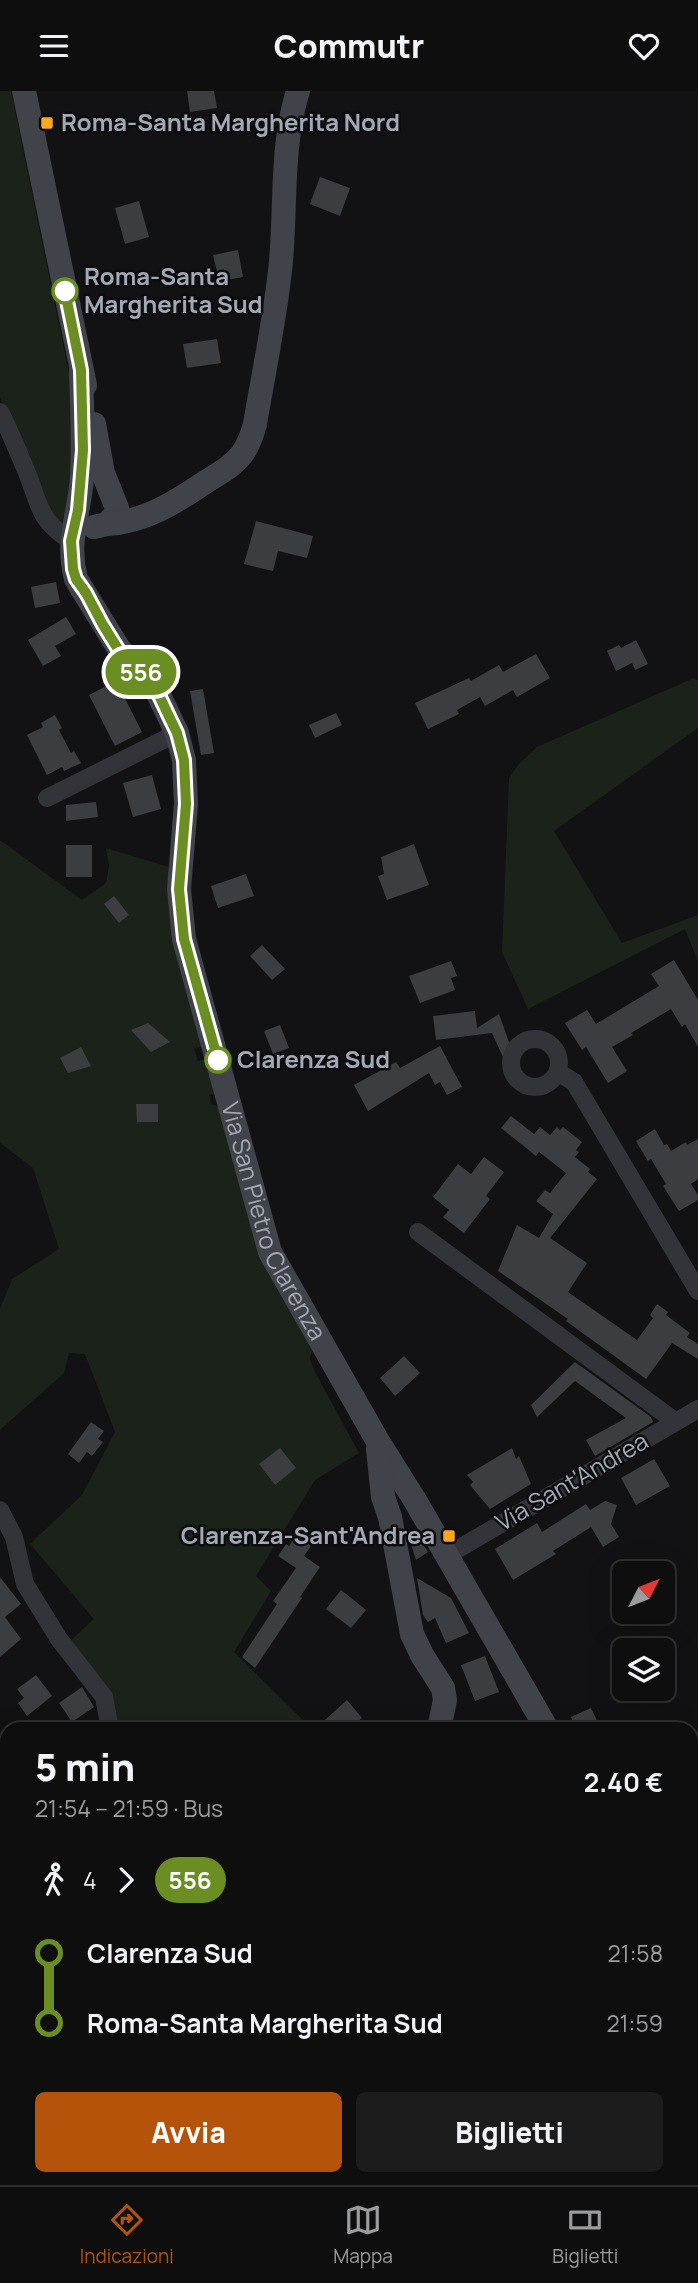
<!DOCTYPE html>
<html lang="it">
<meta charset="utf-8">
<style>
body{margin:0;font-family:Manrope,sans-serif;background:#1c1c1d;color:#f1f3f6;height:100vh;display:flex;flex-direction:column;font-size:26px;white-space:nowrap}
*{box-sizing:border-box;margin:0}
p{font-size:23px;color:#9b9c9e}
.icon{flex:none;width:38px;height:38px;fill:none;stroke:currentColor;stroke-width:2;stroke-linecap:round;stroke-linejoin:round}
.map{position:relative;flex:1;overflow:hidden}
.sheet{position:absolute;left:0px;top:1631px;width:698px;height:464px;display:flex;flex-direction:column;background:#0e0e0f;border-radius:21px 21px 0 0;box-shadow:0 7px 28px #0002,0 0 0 2px #2e2e2f}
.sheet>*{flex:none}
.badge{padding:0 14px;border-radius:23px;font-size:24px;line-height:46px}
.needle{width:46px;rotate:48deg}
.controls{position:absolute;left:612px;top:1470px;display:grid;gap:14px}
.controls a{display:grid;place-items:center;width:63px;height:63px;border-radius:10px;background:#0e0e0f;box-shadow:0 7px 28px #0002,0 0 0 2px #2e2e2f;font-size:35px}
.map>.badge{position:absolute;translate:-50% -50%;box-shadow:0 0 0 4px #fff}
.legs{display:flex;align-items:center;gap:10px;height:77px;padding:0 35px;font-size:23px}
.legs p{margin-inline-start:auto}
.overview{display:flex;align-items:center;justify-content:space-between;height:119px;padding:0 35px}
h1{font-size:38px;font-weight:800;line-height:52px}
.cta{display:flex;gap:14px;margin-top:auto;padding:14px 35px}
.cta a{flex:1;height:80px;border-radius:10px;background:#b45309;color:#fff;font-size:28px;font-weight:800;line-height:80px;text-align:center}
.cta a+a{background:#1c1c1d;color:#f1f3f6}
ul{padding:0 35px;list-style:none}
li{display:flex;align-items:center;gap:24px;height:70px;font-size:26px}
li i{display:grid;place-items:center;width:10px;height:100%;margin:0 9px;background:currentColor}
li i::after{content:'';width:18px;height:18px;margin:-9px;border:5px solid;border-radius:50%;background:#0e0e0f}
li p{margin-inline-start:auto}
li:first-child i{background:linear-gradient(#0000 50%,currentColor 0)}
li:last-child i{background:linear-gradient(currentColor 50%,#0000 0)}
header{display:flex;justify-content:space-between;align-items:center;height:91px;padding:0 35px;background:#0e0e0f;font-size:32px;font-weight:800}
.dock{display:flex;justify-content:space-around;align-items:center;height:98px;border-top:2px solid #2e2e2f;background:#0e0e0f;font-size:19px;color:#9b9c9e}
.dock a{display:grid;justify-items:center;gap:4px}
.dock .selected{color:#b45309}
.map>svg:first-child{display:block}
.green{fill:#1a221a}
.building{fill:#3c3d41}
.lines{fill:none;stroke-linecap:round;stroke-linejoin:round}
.street{stroke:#333439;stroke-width:18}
.secondary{stroke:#404349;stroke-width:24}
.line-1-casing{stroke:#fff;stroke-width:16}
.line-1{stroke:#6b8e23;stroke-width:10}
.poi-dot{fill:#ffa61e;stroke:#0d0d0f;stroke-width:2.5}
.stop-1-dot{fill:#fff;stroke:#6b8e23;stroke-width:3.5}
.labels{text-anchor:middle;stroke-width:5;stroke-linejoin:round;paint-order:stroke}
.poi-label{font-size:24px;font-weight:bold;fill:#a2a9b5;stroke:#0d0d0f;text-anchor:start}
.stop-label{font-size:24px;font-weight:bold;fill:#a2a9b5;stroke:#0d0d0f;text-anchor:start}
.street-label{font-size:24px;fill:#a2a9b5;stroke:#0d0d0f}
</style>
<header><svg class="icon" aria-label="menu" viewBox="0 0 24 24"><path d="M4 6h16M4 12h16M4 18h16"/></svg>Commutr<svg class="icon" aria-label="heart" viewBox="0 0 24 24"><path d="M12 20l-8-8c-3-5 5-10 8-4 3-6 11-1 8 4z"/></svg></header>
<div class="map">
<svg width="698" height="2094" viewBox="0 0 698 2094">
<rect width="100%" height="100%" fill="#121214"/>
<!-- green -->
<path class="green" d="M0,0h11l61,297 4,40 -9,105 -19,-21 -48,-114z
M694,587l4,2v48l-144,103 68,112 76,-28v47l-13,-33 -157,80 -26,-57 7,-174 10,-14 18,-17z
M0,749l82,60 24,-17 3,-18 -3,-17 66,20 33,177 -11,4 4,12 10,-2 9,34 -8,2 2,9 10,4 92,238 -3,13 5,13 44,81 -44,27 -59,96 15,15 -37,61 69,68 -7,9h-181l-45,-88 24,-22 -64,-75 52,-49 33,-63 -30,-78 -16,-1 -5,20 -64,57v-121l12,-30 47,-30 -26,-81 -33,-25z
M287,2088h84l5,6h-84z"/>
<!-- building -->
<path class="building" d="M187,0h27l3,17 -27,4z
M320,86l30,11 -10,28 -30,-12z
M139,110l10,36 -24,7 -10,-36z
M238,159l5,27 -16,3 -1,-5 -8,1 -5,-21z
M217,248l4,24 -34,5 -4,-24z
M256,430l57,15 -6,22 -29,-7 -5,20 -29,-7z
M56,491l4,21 -25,5 -4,-21z
M66,526l10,17 -21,12 6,10 -18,10 -15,-26z
M636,549l12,24 -13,6 -3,-7 -16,8 -9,-20 12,-6 2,3z
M536,563l14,24 -33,19 -4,-7 -28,16 -5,-9 -23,13 2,4 -31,15 -13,-26 54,-25 2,3 28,-16 4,7z
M116,590l26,51 -27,14 -26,-51z
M203,598l11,64 -13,2 -11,-64z
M336,622l6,12 -27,13 -6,-13z
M55,624l7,13 -3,2 12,23 3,-2 7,12 -17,8 -2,-4 -15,8 -20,-40 16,-8 -2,-4z
M152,684l9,34 -28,8 -10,-34z
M96,711l2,15 -32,4v-16z
M414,753l15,41 -42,15 -9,-24 6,-2 -3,-17z
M66,754h26v32h-26z
M246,783l8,22 -36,12 -7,-22z
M114,805l15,19 -10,8 -15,-19z
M262,854l23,24 -13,11 -22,-24z
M674,869l24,40v47l-13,-23 -3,3 -11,-18 -40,24 2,2 -21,12 15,24 -19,12 -22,-36 -4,3 -17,-27 22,-13 9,14 63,-38 -8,-12z
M451,870l6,15 -6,2 4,12 -35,13 -11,-27z
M475,920l2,17 22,-14 17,48 -9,4 -15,-33 -56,7 -3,-24z
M148,932l22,19 -19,10 -20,-22z
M280,934l9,23 -16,6 -9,-23z
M440,955l22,41 -15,8 -7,-13 -5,3 -6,-12 -61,38 -14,-26 42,-23 4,6z
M81,956l10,19 -23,7 -8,-15z
M136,1013h22v18h-21z
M511,1025l23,18 6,-7 10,8 7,-8 3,3 3,-3 19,15 -6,8 3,2 -4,5 15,12 -2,3 9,7 -47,59 37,25 -19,29 69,48 16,-22 -3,-3 7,-11 11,8 -2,3 24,18 -3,4 11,7v15l-26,-16 -26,36 -80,-58 2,-2 -70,-48 19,-46 22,13 14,-24 -17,-13 9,-11 5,3 16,-20 -27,-21 -3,4 -35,-28z
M655,1038l9,16 3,-1 4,7 15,-9 1,3 11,-6v40l-7,5 7,11v5l-19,11 -16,-25 3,-2 -15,-25 -3,2 -12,-20z
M484,1066l20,15 -18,24 4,3 -26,34 -21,-16 6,-7 -16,-13 25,-33 13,10z
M404,1265l16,17 -25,23 -15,-18z
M575,1271l76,55 2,5 -58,34 -9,-16 40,-22 -51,-37 -38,36 -6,-12z
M91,1331l13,9 -6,8 5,3 -11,14 -5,-4 -8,11 -11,-9z
M280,1357l16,20 -21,17 -16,-21z
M512,1357l4,11 3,-3 12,28 -41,25 -20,-24 3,-3 -6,-7z
M654,1368l16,27 -34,19 -15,-27z
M605,1410l12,4 -6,19 8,13 -16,10 -12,-20 -38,24 3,3 -43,26 -18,-31 42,-26 5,9 44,-28 4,6z
M296,1444l15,11 -7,10 16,11 -20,30 2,1 -47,70 -13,-11 35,-53 -4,-3 23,-33 -18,-12 8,-12 3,2z
M418,1445l10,16 -12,8 -6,-19z
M0,1486l21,27 -16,13 16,22 -21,18z
M417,1487l34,20 18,35 -23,10 -11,-25 -7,4 -5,-7z
M341,1499l25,20 -15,18 -25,-19z
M485,1565l14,36 -24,9 -14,-36z
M36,1584l16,21 -25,20 -9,-13 6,-5 -7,-9z
M82,1596l12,20 -22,15 -13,-19z
M347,1609l15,18 -14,11h-33z
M591,1617l10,21h-25l-5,-12z"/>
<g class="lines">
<!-- street -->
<path class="street" d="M0,321c9,17 17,37 25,56 15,34 11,51 46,73
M47,707l130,-65
M511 972a24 24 0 1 1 48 0a24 24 0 1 1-48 0Z
M558,981l16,10 124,209
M418,1141l258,190
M0,1419l14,27 11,47 34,55 45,58 6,32
M446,1465l252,-147
M0,1723l7,10
M691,1994l7,-6
M0,2050l7,-3
M433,2094l8,-6
M575,2094l7,-6"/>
<!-- secondary -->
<g class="secondary">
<path d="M24,0l61,294"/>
<path id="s1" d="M81,279c1,36 3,72 1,108 -3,38 -16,63 -6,101l43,70 36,38 22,46 7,27 2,44 -7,85 5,50 86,313 106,186 40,64 131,227"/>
<path d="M94,333l9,49 14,35 -1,6 -9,10 -13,3"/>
<path d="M107,433c38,-2 69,-22 100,-43 13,-8 26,-15 35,-27 7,-9 10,-19 13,-30 9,-54 21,-109 26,-163 5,-57 0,-116 17,-170"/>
<path d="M378,1358l5,48 7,20 22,117 10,21 21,33 2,12 -6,29"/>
<path d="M0,1788l7,-4"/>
<path d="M691,1886l7,12"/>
<path d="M691,1918l7,2"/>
</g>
</g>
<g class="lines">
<defs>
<path id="line-1" d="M65,200l16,79 2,80 -5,60 -7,31 2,28 3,10 10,14 17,32 15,24 37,38 22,46 7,27 2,44 -7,85 5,50 34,121"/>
</defs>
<!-- line-1 casing -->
<use href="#line-1" class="line-1-casing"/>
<!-- line-1 -->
<use href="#line-1" class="line-1"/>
</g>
<!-- markers -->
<g class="poi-dot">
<rect x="40" y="25" width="14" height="14" rx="3.5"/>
<rect x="442" y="1438" width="14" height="14" rx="3.5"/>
</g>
<g class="stop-1-dot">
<circle cx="65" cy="200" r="12"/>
<circle cx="218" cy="969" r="12"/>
</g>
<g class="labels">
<!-- poi labels -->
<g class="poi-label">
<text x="61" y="40">Roma-Santa Margherita Nord</text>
<text x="435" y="1453" text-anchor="end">Clarenza-Sant'Andrea</text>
</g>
<!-- stop labels -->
<g class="stop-label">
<text x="84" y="194">Roma-Santa<tspan x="84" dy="28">Margherita Sud</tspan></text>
<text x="237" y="977">Clarenza Sud</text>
</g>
<!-- street labels -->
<g class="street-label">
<text dy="8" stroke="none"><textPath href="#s1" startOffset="900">Via San Pietro Clarenza</textPath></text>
<text transform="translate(572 1391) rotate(-30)" y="8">Via Sant'Andrea</text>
</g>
</g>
</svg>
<div class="controls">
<a><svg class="needle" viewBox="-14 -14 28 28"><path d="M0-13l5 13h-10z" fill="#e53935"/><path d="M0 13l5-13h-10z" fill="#9b9c9e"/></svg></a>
<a><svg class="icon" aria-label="layers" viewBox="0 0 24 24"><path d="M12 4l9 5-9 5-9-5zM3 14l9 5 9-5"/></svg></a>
</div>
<b class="badge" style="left:141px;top:581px;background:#6b8e23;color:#fff">556</b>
<section class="sheet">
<div class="overview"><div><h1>5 min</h1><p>21:54 – 21:59 · Bus</p></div><b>2.40 €</b></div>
<div class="legs"><svg class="icon" aria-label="walk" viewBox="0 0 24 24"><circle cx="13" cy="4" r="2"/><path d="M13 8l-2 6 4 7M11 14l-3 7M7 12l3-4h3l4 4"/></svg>4<svg class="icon" aria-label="forward" viewBox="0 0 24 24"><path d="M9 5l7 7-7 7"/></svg><b class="badge" style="background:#6b8e23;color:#fff">556</b></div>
<ul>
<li><i style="color:#6b8e23"></i><b>Clarenza Sud</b><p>21:58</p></li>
<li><i style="color:#6b8e23"></i><b>Roma-Santa Margherita Sud</b><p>21:59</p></li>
</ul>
<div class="cta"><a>Avvia</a><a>Biglietti</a></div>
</section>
</div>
<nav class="dock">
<a class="selected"><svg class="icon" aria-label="directions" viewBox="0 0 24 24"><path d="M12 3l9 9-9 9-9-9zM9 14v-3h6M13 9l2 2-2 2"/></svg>Indicazioni</a>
<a><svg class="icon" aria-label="map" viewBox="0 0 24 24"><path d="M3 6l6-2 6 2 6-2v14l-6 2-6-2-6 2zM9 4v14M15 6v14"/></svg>Mappa</a>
<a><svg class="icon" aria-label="tickets" viewBox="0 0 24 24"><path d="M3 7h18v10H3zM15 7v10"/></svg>Biglietti</a>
</nav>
